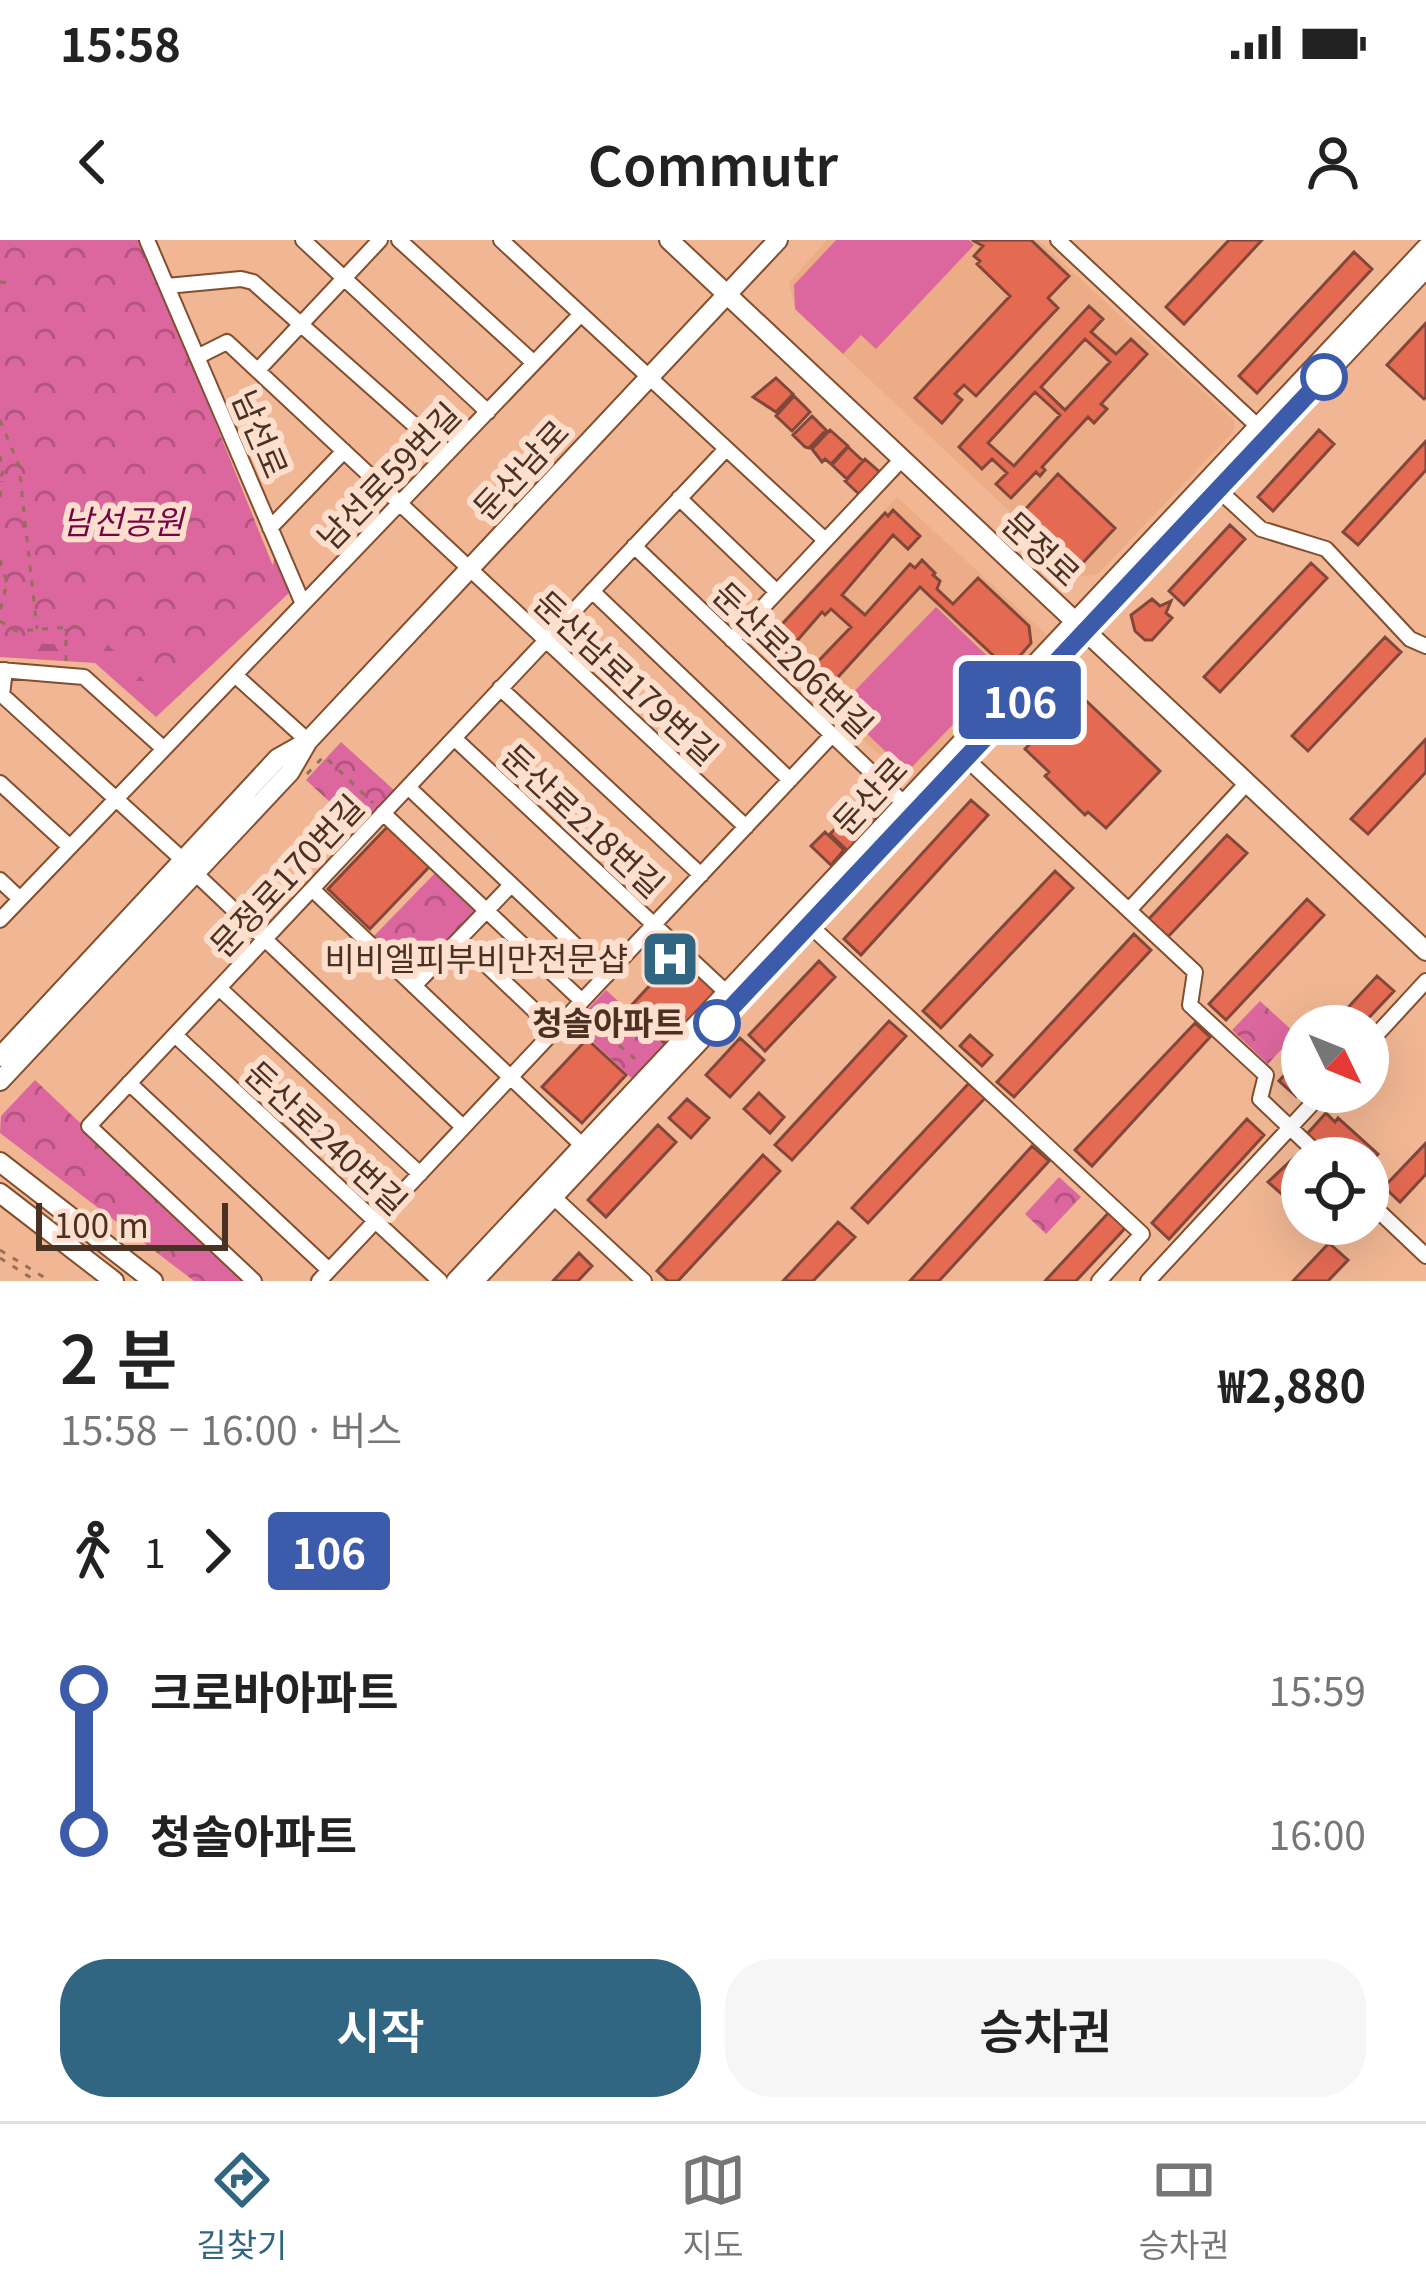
<!DOCTYPE html>
<html lang="ko">
<meta charset="utf-8">
<style>
body{margin:0;font-family:Georgia,"Noto Sans KR",serif;background:#f6f6f6;color:#222;height:100vh;display:flex;flex-direction:column;font-size:45px;white-space:nowrap}
*{box-sizing:border-box;margin:0}
p{font-size:39px;color:#767676}
.icon{flex:none;width:66px;height:66px;fill:none;stroke:currentColor;stroke-width:2;stroke-linecap:round;stroke-linejoin:round}
.map{position:relative;height:1041px;overflow:hidden}
.panel{display:flex;flex-direction:column;background:#fff;flex:1}
.panel>*{flex:none}
.badge{padding:0 24px;border-radius:9px;font-size:42px;line-height:78px}
.needle{width:78px;rotate:133deg}
.tools{position:absolute;left:1281px;top:765px;display:grid;gap:24px}
.tools a{display:grid;place-items:center;width:108px;height:108px;border-radius:50%;background:#fff;box-shadow:0 12px 48px #0002;font-size:60px}
.scale{position:absolute;left:36px;bottom:30px;width:192px;box-sizing:border-box;padding-left:12px;border:6px solid #493224;border-top:0;font-size:33px;line-height:42px;white-space:nowrap;color:#493224;-webkit-text-stroke:9px #fedfcd;paint-order:stroke}
.map>.badge{position:absolute;translate:-50% -50%;box-shadow:0 0 0 6px #fff}
.legs{display:flex;align-items:center;gap:18px;height:132px;padding:0 60px;font-size:39px}
.legs p{margin-inline-start:auto}
.head{display:flex;align-items:center;justify-content:space-between;height:204px;padding:0 60px}
h1{font-size:66px;font-weight:600;line-height:90px}
.action{display:flex;gap:24px;margin-top:auto;padding:24px 60px}
.action a{flex:1;height:138px;border-radius:48px;background:#306682;color:#fff;font-size:48px;font-weight:600;line-height:138px;text-align:center}
.action a+a{background:#f6f6f6;color:#222}
ul{padding:0 60px;list-style:none}
li{display:flex;align-items:center;gap:42px;height:144px;font-size:45px}
li i{display:grid;place-items:center;width:18px;height:100%;margin:0 15px;background:currentColor}
li i::after{content:'';width:30px;height:30px;margin:-15px;border:9px solid;border-radius:50%;background:#fff}
li p{margin-inline-start:auto}
li:first-child i{background:linear-gradient(#0000 50%,currentColor 0)}
li:last-child i{background:linear-gradient(currentColor 50%,#0000 0)}
.status{display:flex;justify-content:space-between;align-items:center;height:84px;padding:0 60px;background:#fff;direction:ltr}
.status svg{height:33px;fill:currentColor}
header{display:flex;justify-content:space-between;align-items:center;height:156px;padding:0 60px;background:#fff;font-size:54px;font-weight:600}
.menu{display:flex;justify-content:space-around;align-items:center;height:168px;border-top:3px solid #e0e0e0;background:#fff;font-size:33px;color:#767676}
.menu a{display:grid;justify-items:center;gap:6px}
.menu .selected{color:#306682}
.map>svg:first-child{display:block}
.built{fill:#ecac85}
.forest{fill:url(#forest-firs)}
.park{fill:url(#park-crowns)}
.pitch{fill:#dc679e}
.building{fill:#e56a52;stroke:#82473b;stroke-width:3;fill-rule:evenodd}
.lines{fill:none;stroke-linecap:round;stroke-linejoin:round}
.minor-casing{stroke:#824f2e;stroke-width:18}
.major-casing{stroke:#824f2e;stroke-width:22}
.path{stroke:#966f58;stroke-width:3;stroke-dasharray:6 9;stroke-linecap:butt}
.minor{stroke:#fff;stroke-width:14}
.major{stroke:#fff;stroke-width:18}
.line-1-casing{stroke:#fff;stroke-width:27}
.line-1{stroke:#3d5bab;stroke-width:18}
.stop-1-dot{fill:#fff;stroke:#3d5bab;stroke-width:6}
.labels{text-anchor:middle;stroke-width:12;stroke-linejoin:round;paint-order:stroke}
.street-label{font-size:33px;fill:#493224;stroke:#fedfcd}
.park-label{font-size:33px;font-style:italic;fill:#750347;stroke:#fedfcd}
.poi-label{font-size:33px;fill:#493224;stroke:#fedfcd;text-anchor:end}
.stop-label{font-size:33px;font-weight:bold;fill:#493224;stroke:#fedfcd;text-anchor:end}
</style>
<div class="status"><b>15:58</b><svg viewBox="0 0 49 12"><path d="M0 12V9h3v3zM5 12V6h3v6zM10 12V3h3v9zM15 12V0h3v12zM26 1h20v11H26zM47 4h2v5h-2z"/></svg></div>
<header><svg class="icon" aria-label="back" viewBox="0 0 24 24"><path d="M15 5l-7 7 7 7"/></svg>Commutr<svg class="icon" aria-label="person" viewBox="0 0 24 24"><circle cx="12" cy="8" r="4"/><path d="M4 21q1-7 8-7t8 7"/></svg></header>
<div class="map">
<svg width="1426" height="1041" viewBox="0 0 1426 1041">
<defs>
<pattern id="forest-firs" width="22" height="20" patternUnits="userSpaceOnUse" patternTransform="scale(3)"><rect width="22" height="20" fill="#dc679e"/><path d="M5 1l3.5 6h-7zM16 11l3.5 6h-7z" fill="#b45581"/></pattern>
<pattern id="park-crowns" width="20" height="18" patternUnits="userSpaceOnUse" patternTransform="scale(3)"><rect width="20" height="18" fill="#dc679e"/><path d="M2 6a3 3 0 1 1 6 0M12 15a3 3 0 1 1 6 0" fill="none" stroke="#b45581"/></pattern>
</defs>
<rect width="100%" height="100%" fill="#f1b794"/>
<!-- built -->
<path class="built" d="M827,0h211l196,180v11l-136,143 -19,3 -284,-268 -6,-27z
M897,257l153,141 -137,148 -153,-142z"/>
<!-- forest -->
<path class="forest" d="M0,0l269,342 7,-31 13,42 -133,124 -61,-54 -95,-6z"/>
<!-- park -->
<path class="park" d="M0,0h142l137,341 -115,119 -56,-55 -108,-2z
M341,502l53,48 -35,39 -53,-49z
M439,629l40,38 -66,69 -40,-39z
M606,750l68,62 -33,35 -67,-63z
M1260,761l36,33 -28,30 -36,-34z
M35,840l212,201h-53l-194,-148 1,-17z
M1059,937l22,20 -35,37 -21,-20z"/>
<!-- pitch -->
<path class="pitch" d="M836,0h133l5,5 -98,104 -15,-14 -18,19 -48,-45 -1,-24z
M936,367l68,65 -97,100 -68,-65z"/>
<!-- building -->
<path class="building" d="M972,0h59l38,36 -21,22 10,10 -82,88 -12,-11 -9,9 7,6 -20,23 -27,-25 95,-102 -33,-32 3,-3 -6,-5 9,-10z
M1229,0h33l-78,84 -18,-17z
M1354,12l18,17 -115,124 -18,-17z
M1089,66l14,13 -12,13 25,22 15,-15 16,15 -46,50 6,5 -13,14 -6,-6 -46,50 3,3 -5,6 -4,-4 -25,26 -15,-14 11,-11 -15,-14 -10,10 -23,-22zM1085,99l25,23 -45,48 -24,-23zM1035,152l25,23 -46,51 -26,-23z
M1426,83v74l-2,2 -37,-34z
M776,138l17,16 -17,18 -23,-15z
M794,156l16,16 -18,19 -16,-15z
M812,176l14,14 -17,18 -4,-1 -12,-12z
M830,190l18,16 -17,18 -6,-5 -3,3 -10,-13z
M1319,190l15,14 -61,67 -15,-14z
M1426,201v29l-68,75 -15,-13z
M848,207l15,14 -16,18 -15,-14z
M865,219l17,15 -21,22 -16,-15z
M1058,234l57,54 -38,41 -57,-54z
M893,270l27,26 -12,13 -15,-14 -51,60 23,20 45,-51 5,4 7,-8 13,13 -2,2 7,6 -3,8 16,15 25,-26 51,48 2,17 -12,14 5,4 -12,12 -92,-86 -102,112 -16,-15 5,-5 -3,-3 47,-49 -20,-18 -6,6 -3,-3 -39,45 -14,-11 3,-11 113,-122 3,3z
M1230,285l15,14 -61,66 -15,-14z
M1311,323l16,15 -107,114 -16,-15z
M1152,359l8,7 11,-5 -5,12 6,5 -20,22h-7l-10,-9 -4,-16z
M1385,397l16,15 -93,99 -16,-15z
M1078,453l82,78 -54,57 -18,-16 -3,3 -40,-39 4,-4 -24,-23z
M1426,499v33l-58,62 -17,-15z
M876,544l18,18 -13,14 -19,-17z
M971,560l17,15 -127,140 -17,-16z
M859,562l18,17 -13,14 -19,-17z
M844,580l17,17 -13,14 -18,-17z
M388,586l42,40 -60,63 -42,-40z
M825,592l19,18 -13,15 -20,-19z
M1227,595l20,18 -81,86 -19,-18z
M1055,631l18,17 -132,140 -18,-17z
M1307,659l17,16 -98,105 -17,-16z
M1134,694l17,16 -137,147 -17,-15z
M679,714l40,38 -50,55 -41,-38z
M819,721l16,16 -70,74 -16,-16z
M1377,736l17,15 -33,35h-30z
M889,781l17,15 -114,124 -17,-15z
M1195,783l15,14 -118,129 -17,-16z
M970,795l22,20 -10,11 -22,-20z
M740,798l24,22 -34,37 -24,-22z
M587,799l39,36 -44,48 -40,-36z
M1302,816v33l-6,7 -17,-15z
M969,843l16,15 -117,125 -16,-15z
M759,853l25,24 -14,16 -26,-24z
M687,859l22,19 -18,20 -22,-20z
M1326,873l9,9 3,-4 40,36 -10,11v-7h-34l-27,-24z
M1247,879l17,16 -95,104 -17,-16z
M658,885l18,17 -70,75 -18,-17z
M1426,903v31l-26,28 -16,-15z
M1032,906l17,15 -110,120h-29z
M1299,913l6,5h-3v38l-8,9 -26,-23z
M763,915l17,16 -102,110h-10l-11,-10z
M1112,969l17,15 -53,57h-31z
M838,982l17,15 -42,44h-30z
M1329,1003l19,17 -20,21h-35z
M579,1013l13,13 -14,15h-25z"/>
<g class="lines">
<defs>
<path id="minor" d="M147,0l156,364
M303,0l185,172
M399,0l135,123
M501,0l324,300
M1058,0l207,193
M167,46l74,-7 12,3 194,172
M197,117l30,-15 519,485
M258,130l122,-130
M1211,243l50,46 65,20 84,90 16,7
M679,258l98,94
M270,288l74,-77
M634,306l276,263
M592,351l198,189
M732,400l169,-180
M0,430l84,7 80,72
M5,430l-3,25 181,165
M235,435l73,66
M500,448l201,187
M454,498l273,255
M959,512l236,220 -5,33 76,70 -6,24 62,59
M0,543l70,64
M408,547l199,188
M383,573l199,188
M195,633l268,254
M0,640l20,19
M312,649l271,257
M1129,670l118,-127
M803,679l339,315 -43,47
M0,680l581,-606
M459,699l96,91
M414,746l97,-101
M219,748l201,186
M175,795l265,246
M1368,804l58,-63
M129,843l200,187
M547,951l97,90
M1368,961l58,55
M254,1041l-165,-155 637,-677
M319,1041l513,-546
M1148,1041l175,-189"/>
<path id="major" d="M669,0l757,711
M0,817l278,-299 25,-14
M0,841l290,-309 18,-31 470,-501
M0,922l153,119
M0,953l114,88
M456,1041l970,-1033
M474,1041l952,-1013"/>
</defs>
<!-- minor casing -->
<use href="#minor" class="minor-casing"/>
<!-- major casing -->
<use href="#major" class="major-casing"/>
<!-- path -->
<path class="path" d="M0,42l13,1
M0,180l19,46 18,163
M0,216l3,15 -3,9
M0,257l2,-16
M0,320l7,23 -7,28
M0,381l16,10 67,-5
M66,421v-32
M307,534l17,-18 49,47
M585,776l56,48
M0,1010l50,31
M0,1018l36,23"/>
<!-- minor -->
<use href="#minor" class="minor"/>
<!-- major -->
<use href="#major" class="major"/>
</g>
<g class="lines">
<defs>
<path id="line-1" d="M717,783l607,-646"/>
</defs>
<!-- line-1 casing -->
<use href="#line-1" class="line-1-casing"/>
<!-- line-1 -->
<use href="#line-1" class="line-1"/>
</g>
<!-- icons -->
<defs>
<symbol id="hospital-square" viewBox="-11 -11 22 22"><rect x="-9" y="-9" width="18" height="18" rx="4" fill="#306682" stroke="#fedfcd"/><path d="M-5-5h3v3.5h4V-5h3V5h-3V1.5h-4V5h-3Z" fill="#fff"/></symbol>
</defs>
<g fill-rule="evenodd">
<use href="#hospital-square" x="637" y="686" width="66" height="66"/>
</g>
<!-- markers -->
<g class="stop-1-dot">
<circle cx="1324" cy="137" r="21"/>
<circle cx="717" cy="783" r="21"/>
</g>
<g class="labels">
<!-- street labels -->
<g class="street-label">
<text transform="translate(260 194) rotate(67)" y="12">남선로</text>
<text transform="translate(521 230) rotate(-47)" y="12">둔산남로</text>
<text transform="translate(389 236) rotate(-46)" y="12">남선로59번길</text>
<text transform="translate(1041 309) rotate(43)" y="12">문정로</text>
<text transform="translate(793 420) rotate(44)" y="12">둔산로206번길</text>
<text transform="translate(626 438) rotate(43)" y="12">둔산남로179번길</text>
<text transform="translate(870 556) rotate(-47)" y="12">둔산로</text>
<text transform="translate(583 581) rotate(43)" y="12">둔산로218번길</text>
<text transform="translate(287 636) rotate(-47)" y="12">문정로170번길</text>
<text transform="translate(326 898) rotate(43)" y="12">둔산로240번길</text>
</g>
<!-- park labels -->
<g class="park-label">
<text x="123" y="294">남선공원</text>
</g>
<!-- poi labels -->
<g class="poi-label">
<text x="628" y="731">비비엘피부비만전문샵</text>
</g>
<!-- stop labels -->
<g class="stop-label">
<text x="684" y="795">청솔아파트</text>
</g>
</g>
</svg>
<div class="tools">
<a><svg class="needle" viewBox="-14 -14 28 28"><path d="M0-13l5 13h-10z" fill="#e53935"/><path d="M0 13l5-13h-10z" fill="#767676"/></svg></a>
<a><svg class="icon" aria-label="locate" viewBox="0 0 24 24"><circle cx="12" cy="12" r="6"/><path d="M12 2v4M12 18v4M2 12h4M18 12h4"/></svg></a>
</div>
<div class="scale">100 m</div>
<b class="badge" style="left:1020px;top:460px;background:#3d5bab;color:#fff">106</b>
</div>
<section class="panel">
<div class="head"><div><h1>2 분</h1><p>15:58 – 16:00 · 버스</p></div><b>₩2,880</b></div>
<div class="legs"><svg class="icon" aria-label="walk" viewBox="0 0 24 24"><circle cx="13" cy="4" r="2"/><path d="M13 8l-2 6 4 7M11 14l-3 7M7 12l3-4h3l4 4"/></svg>1<svg class="icon" aria-label="forward" viewBox="0 0 24 24"><path d="M9 5l7 7-7 7"/></svg><b class="badge" style="background:#3d5bab;color:#fff">106</b></div>
<ul>
<li><i style="color:#3d5bab"></i><b>크로바아파트</b><p>15:59</p></li>
<li><i style="color:#3d5bab"></i><b>청솔아파트</b><p>16:00</p></li>
</ul>
<div class="action"><a>시작</a><a>승차권</a></div>
</section>
<nav class="menu">
<a class="selected"><svg class="icon" aria-label="directions" viewBox="0 0 24 24"><path d="M12 3l9 9-9 9-9-9zM9 14v-3h6M13 9l2 2-2 2"/></svg>길찾기</a>
<a><svg class="icon" aria-label="map" viewBox="0 0 24 24"><path d="M3 6l6-2 6 2 6-2v14l-6 2-6-2-6 2zM9 4v14M15 6v14"/></svg>지도</a>
<a><svg class="icon" aria-label="tickets" viewBox="0 0 24 24"><path d="M3 7h18v10H3zM15 7v10"/></svg>승차권</a>
</nav>
